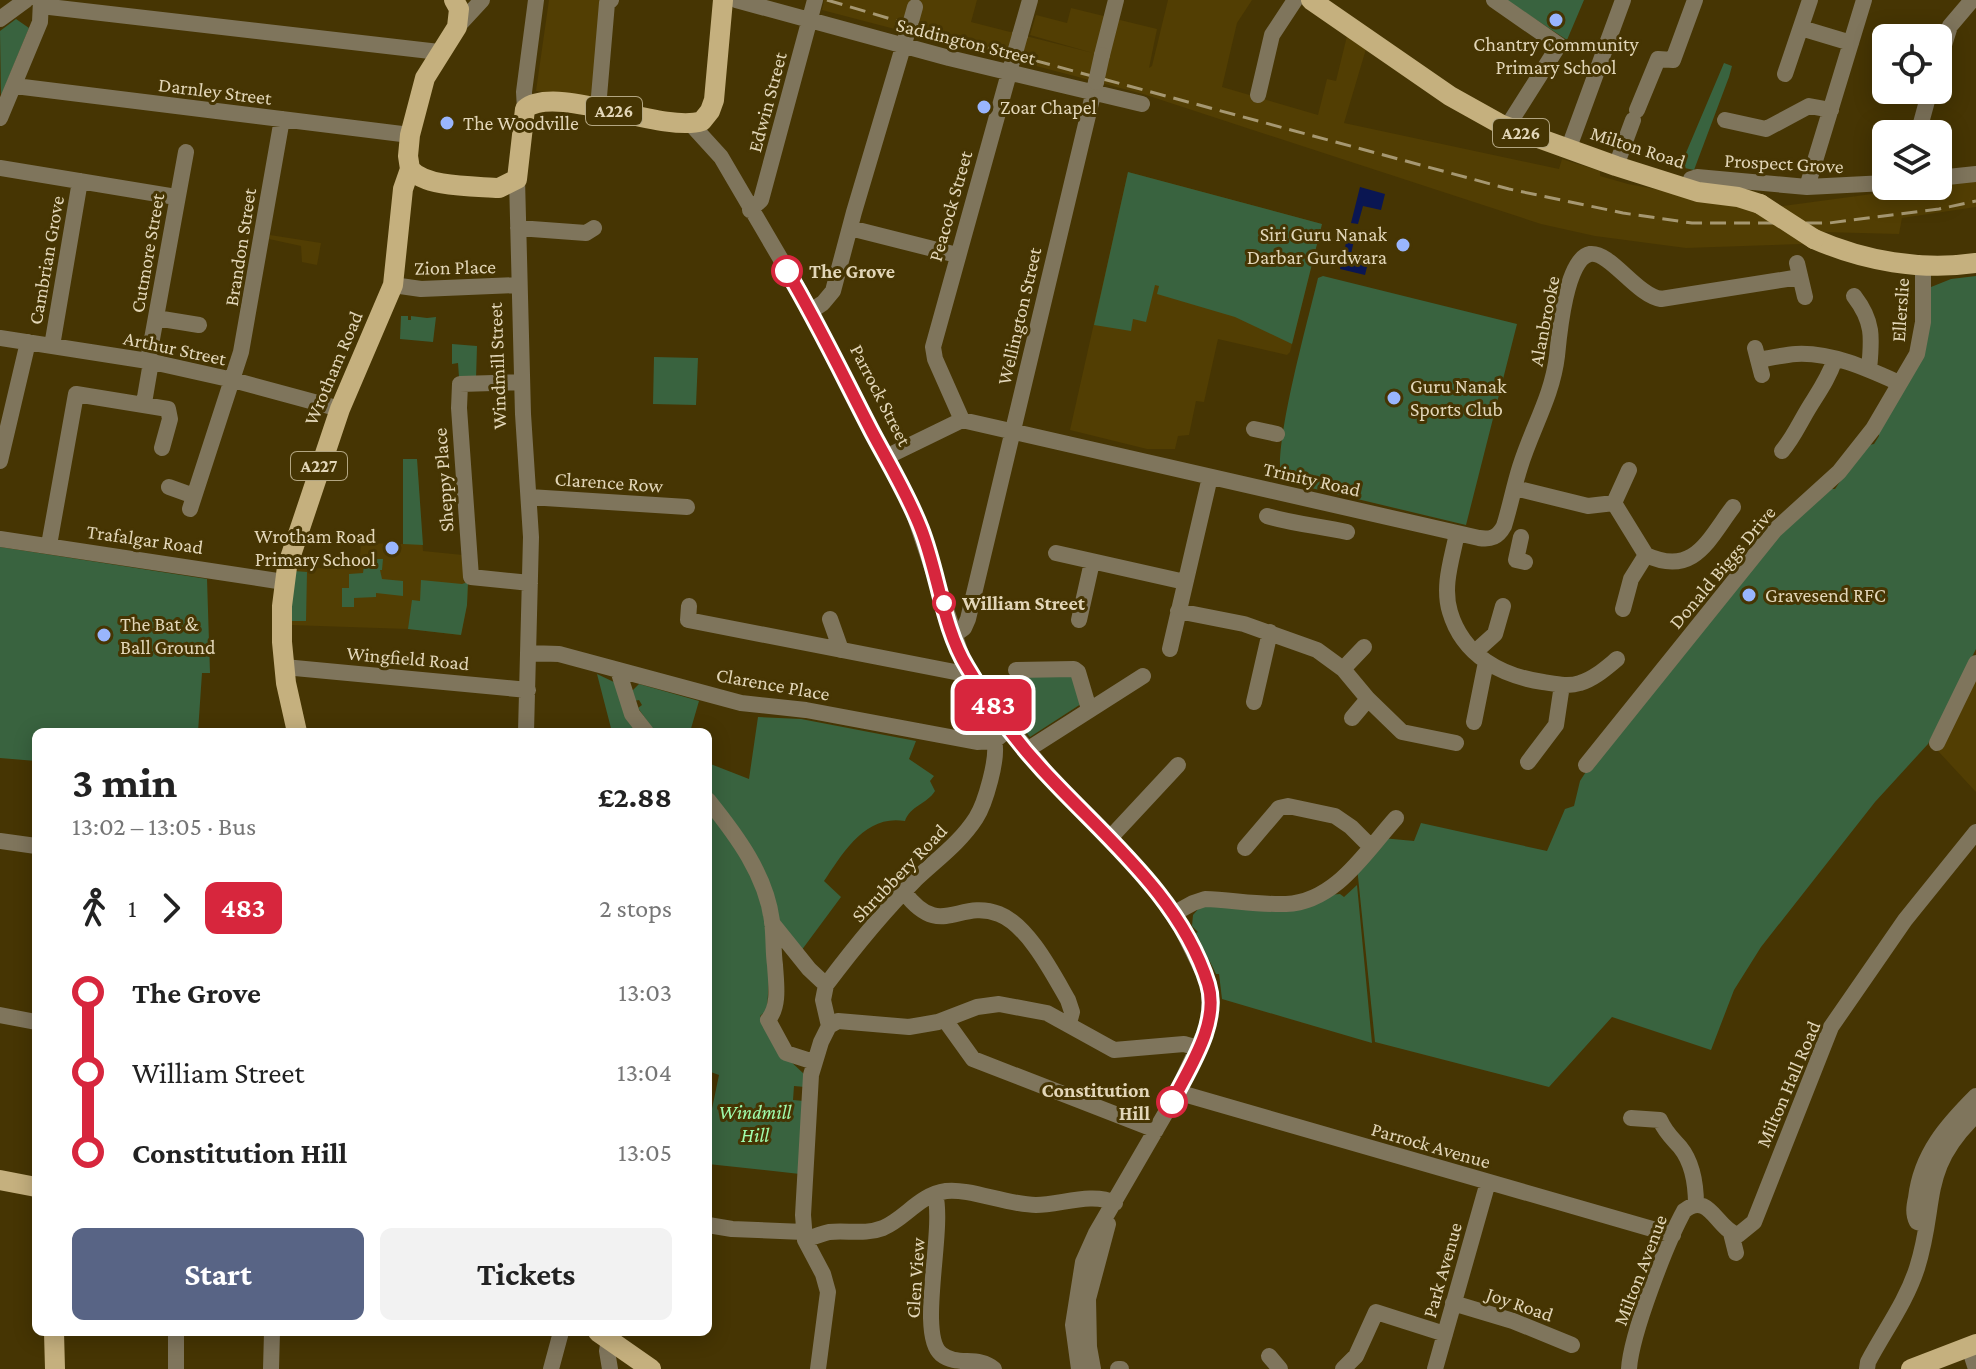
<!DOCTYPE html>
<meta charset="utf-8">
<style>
body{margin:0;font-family:"Crimson Pro",serif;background:#f2f2f2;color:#222;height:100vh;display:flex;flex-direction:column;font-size:30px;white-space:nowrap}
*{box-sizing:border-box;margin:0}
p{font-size:26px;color:#767676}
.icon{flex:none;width:44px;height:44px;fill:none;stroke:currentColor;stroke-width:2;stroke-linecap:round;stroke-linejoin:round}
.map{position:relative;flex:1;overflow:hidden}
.panel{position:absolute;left:32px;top:728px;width:680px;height:608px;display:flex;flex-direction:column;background:#fff;border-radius:12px;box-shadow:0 4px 20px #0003}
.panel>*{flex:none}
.badge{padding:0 16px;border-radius:12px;font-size:28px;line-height:52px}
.tools{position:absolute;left:1872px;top:24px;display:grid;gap:16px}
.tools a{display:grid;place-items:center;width:80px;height:80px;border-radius:12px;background:#fff;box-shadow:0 4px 20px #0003;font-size:40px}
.map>.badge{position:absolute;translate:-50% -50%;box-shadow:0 0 0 4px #fff}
.legs{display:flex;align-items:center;gap:12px;height:88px;padding:0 40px;font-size:26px}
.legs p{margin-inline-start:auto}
.summary{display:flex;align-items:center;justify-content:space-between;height:136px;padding:0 40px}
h1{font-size:44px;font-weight:700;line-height:60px}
.button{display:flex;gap:16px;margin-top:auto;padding:16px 40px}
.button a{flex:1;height:92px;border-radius:12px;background:#586485;color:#fff;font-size:32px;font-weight:700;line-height:92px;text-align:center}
.button a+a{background:#f2f2f2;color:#222}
ul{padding:0 40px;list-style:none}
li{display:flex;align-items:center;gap:28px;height:80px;font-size:30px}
li i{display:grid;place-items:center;width:12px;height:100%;margin:0 10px;background:currentColor}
li i::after{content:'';width:20px;height:20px;margin:-10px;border:6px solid;border-radius:50%;background:#fff}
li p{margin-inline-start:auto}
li:first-child i{background:linear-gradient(#0000 50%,currentColor 0)}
li:last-child i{background:linear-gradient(currentColor 50%,#0000 0)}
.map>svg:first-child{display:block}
.built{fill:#523e03}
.green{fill:#39633f}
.water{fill:#0a1652}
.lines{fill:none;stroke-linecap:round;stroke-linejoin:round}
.minor{stroke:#7f755c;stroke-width:16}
.major{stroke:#c5b07e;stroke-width:20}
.rail{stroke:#a69872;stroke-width:3;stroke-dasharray:16 8;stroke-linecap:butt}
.minor-bridge{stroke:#7f755c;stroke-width:16}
.major-bridge{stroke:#c5b07e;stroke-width:20}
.line-1-casing{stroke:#fff;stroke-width:18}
.line-1{stroke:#d7263d;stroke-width:12}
.poi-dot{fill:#99b5fd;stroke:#463503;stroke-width:3}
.stop-1-dot{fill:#fff;stroke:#d7263d;stroke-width:4}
.labels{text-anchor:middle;stroke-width:6;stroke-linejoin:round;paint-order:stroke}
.shield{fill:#463503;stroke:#b3a682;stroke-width:2}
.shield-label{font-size:18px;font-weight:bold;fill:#e2d6b8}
.street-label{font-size:20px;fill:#e2d6b8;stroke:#463503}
.poi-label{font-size:20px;fill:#e2d6b8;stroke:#463503;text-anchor:start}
.stop-label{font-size:20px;font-weight:bold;fill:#e2d6b8;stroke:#463503;text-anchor:start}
.park-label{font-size:20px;font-style:italic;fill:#a0fdad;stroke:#463503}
</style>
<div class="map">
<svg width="1976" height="1369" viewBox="0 0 1976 1369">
<rect width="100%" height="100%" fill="#463503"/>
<!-- built -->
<path class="built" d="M549,0h52l-7,98 -58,-7z
M821,0h156l-6,22 122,31 -63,-18 6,-20 31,8 4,-15 86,21 -8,39 3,-2 16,-66h84l-15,23 -15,64 96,28 9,-36 9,2 11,-45 19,13 -22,74 215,46 3,-10 38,12v5l28,8 117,22h38l193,-26v27l-74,11 -3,16 -77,-2 -20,12 -116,4 -91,-12 -54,-12 -398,-130 -321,-84 2,-9z
M1128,172l194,52 -32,128 -3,3 -69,-16 -14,63 -8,-1 -7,34 -11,1 -3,13h-28l-77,-19z
M270,235l51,8 -4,22 -15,-3 -1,-16 -32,-7z
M403,459h14l6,92 40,4v26l5,1 -1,23 -6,30 -53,-6 -118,-4 5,-58 64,3 2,-27 42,1 2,-40z
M1976,674v118l-38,-41z"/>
<!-- green -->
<path class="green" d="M1506,0h78l-17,40z
M16,19l13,9 -28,68 -1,-65z
M1724,63l8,3 -3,11 -35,93 -14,-3z
M1128,172l194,52 -30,120 -57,-27 -78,-23 2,-8 -4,-1 -9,37 -13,-3 -2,12 -37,-6z
M1323,276l194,48 -51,201 -184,-44c-11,-30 27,-164 36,-203z
M1976,276v373l-48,95 -53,58 -114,145 -27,43 -23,60 -99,-33 -63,70 -174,-45 -18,-175 25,-29 32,3 7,-18 126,28 18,-42 9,-3 6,-25 9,-14 187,-234 50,-44h9l29,-43 10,-2 5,-8v-11l19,-26 33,-112 20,-8z
M401,316h7v4h3v-4l16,2 9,-1 -3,25 -33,-3z
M452,344l25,2 -1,33 -17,-2 -1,-14 -6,1z
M654,357l44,1 -2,47 -43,-1z
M403,459h14l6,86 -20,-1z
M0,547l207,32 3,94h-8l-4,59h-162v29l-36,-3z
M365,559h18l-1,11h-2l2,9 21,2v15l-27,-3v4l-22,1v9h-12v-19h7v-14l14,-1z
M294,571l13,1 -1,49h-16z
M421,580l41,4 6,-2 -1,23 -6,30 -53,-6 4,-29 8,1z
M1073,672l11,30 -54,35c-23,-28 -24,-26 -17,-62z
M597,674l19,9 25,49h-29z
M639,684l60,17 -9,31h-35l-17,-24 4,-3 -3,-5 -5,1 -3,-9z
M758,717l43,2 115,22 -7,18 25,17 -4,5 5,10c-8,13 -25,15 -30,30 -40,-7 -62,32 -81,60l17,16 -40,54 -15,-19 -78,-140v-29l41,16z
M708,806l46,68 17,72 -4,64 -7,6 28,43 16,15 1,13 -11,-1 -1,14 11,1 -4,73 -92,-10v-36l11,-53 -11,-4z
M1357,885l15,158 -150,-44 -3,-25h-3l-20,-41 2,-1 -6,-6 1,-11 7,-8 140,-13 4,3z"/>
<!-- water -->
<path class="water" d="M1360,187l25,7 -4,16 -18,-4 -5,18 -7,-1z
M1348,234l7,2 -4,18 18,5 -4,16 -25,-6z"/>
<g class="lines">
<!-- minor -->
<path class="minor" d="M736,0l213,58 193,46
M1494,0l65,45 -52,82
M41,6l398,46
M0,19l26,-19
M457,27l25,-27
M1801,28l50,15
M1020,35l10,-35
M1102,55l14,-55
M1938,64l12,-38 22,-26
M1785,74l25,-74
M15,86l395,49
M1258,95l14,-60 23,-35
M598,108l9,-105 4,-3
M525,109l-1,-17 12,-92
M1637,110l21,-51 15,1 22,-60
M0,118l40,-96 1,-22
M1725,120l41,9 43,-23 22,4
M690,123l31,34 79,135 112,216 52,155 46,65 43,53 74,75 35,43 19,28 27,55 4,20 -5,26 -35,74 -76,131 -13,29 -10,63 6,44
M1918,134l12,-44
M1568,150l55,-150
M1616,166l17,-46
M0,168l176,29
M1938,178l38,-4
M517,179l6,235 8,123 -5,195
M1807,187l57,-187
M1688,188l3,-9 6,-2 110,10 79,-4
M750,210l11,-10 54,-200
M518,228l68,5 8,-5
M850,228l107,27
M1797,263l8,34
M393,285l28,4 97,-4
M1854,296c20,26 18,42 15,74
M811,311l12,-8 10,-12 21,-79 52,-175
M156,318l43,7
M0,338l148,23 85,19 107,29
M52,346l28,-165
M1755,348l7,27
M1758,360c12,-2 25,-5 38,-6 35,-2 72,15 103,29
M148,361l38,-209
M522,382l-62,2 -1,24 12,169 59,6
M144,403l7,-41
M962,420l-27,-61 -2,-12 78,-281
M1254,429l23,5
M1782,451c12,-14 18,-29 28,-45 10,-16 19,-29 25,-47
M886,457l76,-37 517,118c12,2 19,-1 25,-12 6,-19 10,-40 16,-59 12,-39 32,-70 37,-111 2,-21 9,-98 33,-102 20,-3 46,41 71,45l139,-22
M0,461l28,-119
M169,487l25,9
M1515,488l73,18 26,-3 15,-33
M529,497l158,10
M1614,503l32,52c48,22 62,-15 87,-48
M190,509l51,-157 41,-233
M1267,516c27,8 53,10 80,16
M1457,533c-5,26 -15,53 -7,79 13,44 52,64 93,70 13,2 25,5 37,1 14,-4 26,-15 37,-24
M1521,537l-5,23 9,2
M0,539l284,43
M49,545l27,-151 92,15 2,10 -8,29
M1056,553l129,29
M689,606l-1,14 272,53 7,-4
M1623,609l8,-30 15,-24
M1178,611l66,13 73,26 26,19 25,30 34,33 54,11
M830,619l11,31
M1079,620l13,-58
M953,636l11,-8 4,-9 128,-537
M1170,649l40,-172
M1475,652l20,-18 8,-28
M528,653l31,1 182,49 65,7 171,32 17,-1 16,-13
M284,667l244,23
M1343,669l21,-22
M618,670l14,44 14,18
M1016,670l58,-1 4,3 11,37
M1254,702l16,-70
M1352,718l16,-19
M1474,722l12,-60
M1937,743l39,-80
M1027,750l116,-74
M1528,762l28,-37 6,-40
M1586,765l189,-235 64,-58 34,-43 44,-75 6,-32v-56
M708,800c29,36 58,75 64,121 2,15 1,30 3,44 1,18 5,41 -7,55l18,33 28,9
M1110,838l68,-73
M0,841l36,5
M1245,848l34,-40 9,-2 47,10 16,11 19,19
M904,892c37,49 54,6 95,22 29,11 54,60 69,86l4,12 -3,11
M1173,914l20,-11 12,-4c27,1 54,6 81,5 50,-2 80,-53 110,-86
M772,923l37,46 17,16
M0,1015l36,7
M945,1020l28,39 183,71
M829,1026l9,-5 71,6 29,-5 39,-15 22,-3 48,9 67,37 70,-6 14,4
M829,1026l-6,-26 3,-15c27,-36 57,-73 89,-105 21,-20 45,-37 61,-62 9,-14 23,-61 18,-77
M1177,1092l496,143
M1631,1118l29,2c5,12 12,18 20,27 13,16 16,38 16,58
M935,1194c10,36 -18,140 6,160 16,13 37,1 53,15
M708,1225l24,4 72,3
M1926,1225l-9,-3c-4,-8 -3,-15 -1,-24 5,-44 31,-73 60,-102
M1731,1233l5,20
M805,1240c8,-3 16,-6 24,-8 18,-2 36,3 54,-4 23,-10 36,-33 63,-37 23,-3 62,14 90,14 24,0 56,-13 79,-2
M1453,1303l60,18 59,24
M609,1340l-2,11 3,18
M1969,1347l7,22
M1269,1356l11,13
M176,1369v-37
M271,1369l1,-37
M551,1369l10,-37
M818,1369l10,-77 -5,-18 -18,-34 -2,-25 8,-140 10,-33 8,-16
M1093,1369l-4,-22 -1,-48 20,-75
M1118,1369h3
M1343,1369l13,-13 20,-44 69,22
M1435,1369l53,-187
M1629,1369c2,-35 38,-127 55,-158 25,-21 33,19 54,24l16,-13 77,-195 74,-107 71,-88
M1867,1369l1,-7c17,-32 38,-60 49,-94 21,-66 2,-98 59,-153"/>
<!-- major -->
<path class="major" d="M1311,0l139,96 52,29 114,41 82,26 40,5 22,7
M410,169c16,19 65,17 89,19l18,-9 8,-70c30,-26 137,25 177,12l8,-10 4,-11 9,-100
M1814,239c50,22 107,32 162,24
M297,732l-11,-49 -4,-41v-36l5,-39 53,-158 53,-124 10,-96 7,-20 -2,-13 2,-21 15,-57 32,-51 2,-18 -5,-9
M0,1180l36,7
M54,1332l1,37
M598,1332l53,37
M1911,1369l65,-25"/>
<!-- rail -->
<path class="rail" d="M827,0l158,47 524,142 114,24 69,10h137l110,-14 37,-8"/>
<!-- minor-bridge -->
<path class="minor-bridge" d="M908,32l7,-25
M1013,60l7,-25
M1096,82l6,-27"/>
<!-- major-bridge -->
<path class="major-bridge" d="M1760,204l54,35"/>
</g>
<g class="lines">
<defs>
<path id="line-1" d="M787,271c31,52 57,107 85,161 17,32 36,63 49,97 17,43 22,99 46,138 24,41 55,82 88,116 57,60 127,118 153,201 12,39 -19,84 -36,118"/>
</defs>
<!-- line-1 casing -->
<use href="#line-1" class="line-1-casing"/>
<!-- line-1 -->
<use href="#line-1" class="line-1"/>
</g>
<!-- markers -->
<g class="poi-dot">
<circle cx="1556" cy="20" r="8"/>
<circle cx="984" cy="107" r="8"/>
<circle cx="447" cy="123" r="8"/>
<circle cx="1403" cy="245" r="8"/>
<circle cx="1394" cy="398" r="8"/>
<circle cx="392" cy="548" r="8"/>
<circle cx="1749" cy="595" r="8"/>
<circle cx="104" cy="635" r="8"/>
</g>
<g class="stop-1-dot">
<circle cx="787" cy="271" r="14"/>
<circle cx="944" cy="603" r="10"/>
<circle cx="1172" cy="1102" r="14"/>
</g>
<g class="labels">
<!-- shield labels -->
<g class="shield">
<rect x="586" y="97" width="56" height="28" rx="6"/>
<rect x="1493" y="119" width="56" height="28" rx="6"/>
<rect x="291" y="452" width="56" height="28" rx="6"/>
</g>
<g class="shield-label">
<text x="614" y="117">A226</text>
<text x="1521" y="139">A226</text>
<text x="319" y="472">A227</text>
</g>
<!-- street labels -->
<g class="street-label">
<text transform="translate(966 41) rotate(14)" y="7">Saddington Street</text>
<text transform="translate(215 91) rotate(7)" y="7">Darnley Street</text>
<text transform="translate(767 102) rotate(-75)" y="7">Edwin Street</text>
<text transform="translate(1638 147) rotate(18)" y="7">Milton Road</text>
<text transform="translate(1784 163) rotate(3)" y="7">Prospect Grove</text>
<text transform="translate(950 206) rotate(-74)" y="7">Peacock Street</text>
<text transform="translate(240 247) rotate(-81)" y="7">Brandon Street</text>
<text transform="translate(147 253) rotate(-80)" y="7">Cutmore Street</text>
<text transform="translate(46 260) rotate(-80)" y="7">Cambrian Grove</text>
<text transform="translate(455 267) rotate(-1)" y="7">Zion Place</text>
<text transform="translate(1900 310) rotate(-86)" y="7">Ellerslie</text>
<text transform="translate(1019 316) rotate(-77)" y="7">Wellington Street</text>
<text transform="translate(1544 321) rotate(-79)" y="7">Alanbrooke</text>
<text transform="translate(175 348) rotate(12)" y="7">Arthur Street</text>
<text transform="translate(497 366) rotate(-92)" y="7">Windmill Street</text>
<text transform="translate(333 368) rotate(-67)" y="7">Wrotham Road</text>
<text transform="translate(881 395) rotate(63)" y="7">Parrock Street</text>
<text transform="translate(1312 479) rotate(13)" y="7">Trinity Road</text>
<text transform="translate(443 480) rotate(-94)" y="7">Sheppy Place</text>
<text transform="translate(609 482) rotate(4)" y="7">Clarence Row</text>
<text transform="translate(145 539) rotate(8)" y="7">Trafalgar Road</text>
<text transform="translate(1722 567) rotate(-50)" y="7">Donald Biggs Drive</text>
<text transform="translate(408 658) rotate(5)" y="7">Wingfield Road</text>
<text transform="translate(773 684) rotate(10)" y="7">Clarence Place</text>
<text transform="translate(899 873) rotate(-46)" y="7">Shrubbery Road</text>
<text transform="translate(1788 1084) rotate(-67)" y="7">Milton Hall Road</text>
<text transform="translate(1431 1145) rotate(16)" y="7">Parrock Avenue</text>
<text transform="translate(1442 1270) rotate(-74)" y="7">Park Avenue</text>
<text transform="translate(1640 1270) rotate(-69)" y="7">Milton Avenue</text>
<text transform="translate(915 1278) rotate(-86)" y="7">Glen View</text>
<text transform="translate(1520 1304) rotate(19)" y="7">Joy Road</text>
</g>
<!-- poi labels -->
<g class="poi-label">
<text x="1556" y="51" text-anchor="middle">Chantry Community<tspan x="1556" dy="23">Primary School</tspan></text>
<text x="1000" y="114">Zoar Chapel</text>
<text x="463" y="130">The Woodville</text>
<text x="1387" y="241" text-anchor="end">Siri Guru Nanak<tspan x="1387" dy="23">Darbar Gurdwara</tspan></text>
<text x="1410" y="393">Guru Nanak<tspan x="1410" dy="23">Sports Club</tspan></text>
<text x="376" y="543" text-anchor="end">Wrotham Road<tspan x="376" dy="23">Primary School</tspan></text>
<text x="1765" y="602">Gravesend RFC</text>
<text x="120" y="631">The Bat &amp;<tspan x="120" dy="23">Ball Ground</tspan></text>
</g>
<!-- stop labels -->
<g class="stop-label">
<text x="809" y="278">The Grove</text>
<text x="962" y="610">William Street</text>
<text x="1150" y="1097" text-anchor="end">Constitution<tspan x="1150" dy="23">Hill</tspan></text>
</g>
<!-- park labels -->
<g class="park-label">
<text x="755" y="1119">Windmill<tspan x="755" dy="23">Hill</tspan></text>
</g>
</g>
</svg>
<div class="tools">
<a><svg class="icon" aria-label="locate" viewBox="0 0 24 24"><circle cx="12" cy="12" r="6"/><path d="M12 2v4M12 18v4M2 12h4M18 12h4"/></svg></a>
<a><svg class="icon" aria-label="layers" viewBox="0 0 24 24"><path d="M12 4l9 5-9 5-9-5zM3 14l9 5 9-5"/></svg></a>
</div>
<b class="badge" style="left:993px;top:705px;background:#d7263d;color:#fff">483</b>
<section class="panel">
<div class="summary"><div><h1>3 min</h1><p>13:02 – 13:05 · Bus</p></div><b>£2.88</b></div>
<div class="legs"><svg class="icon" aria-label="walk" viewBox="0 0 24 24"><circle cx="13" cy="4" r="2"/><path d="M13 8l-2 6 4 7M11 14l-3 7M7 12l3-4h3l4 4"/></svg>1<svg class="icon" aria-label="forward" viewBox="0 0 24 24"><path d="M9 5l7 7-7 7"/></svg><b class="badge" style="background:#d7263d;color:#fff">483</b><p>2 stops</p></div>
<ul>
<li><i style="color:#d7263d"></i><b>The Grove</b><p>13:03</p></li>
<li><i style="color:#d7263d"></i><span>William Street</span><p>13:04</p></li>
<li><i style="color:#d7263d"></i><b>Constitution Hill</b><p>13:05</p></li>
</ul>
<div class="button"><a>Start</a><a>Tickets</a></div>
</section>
</div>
